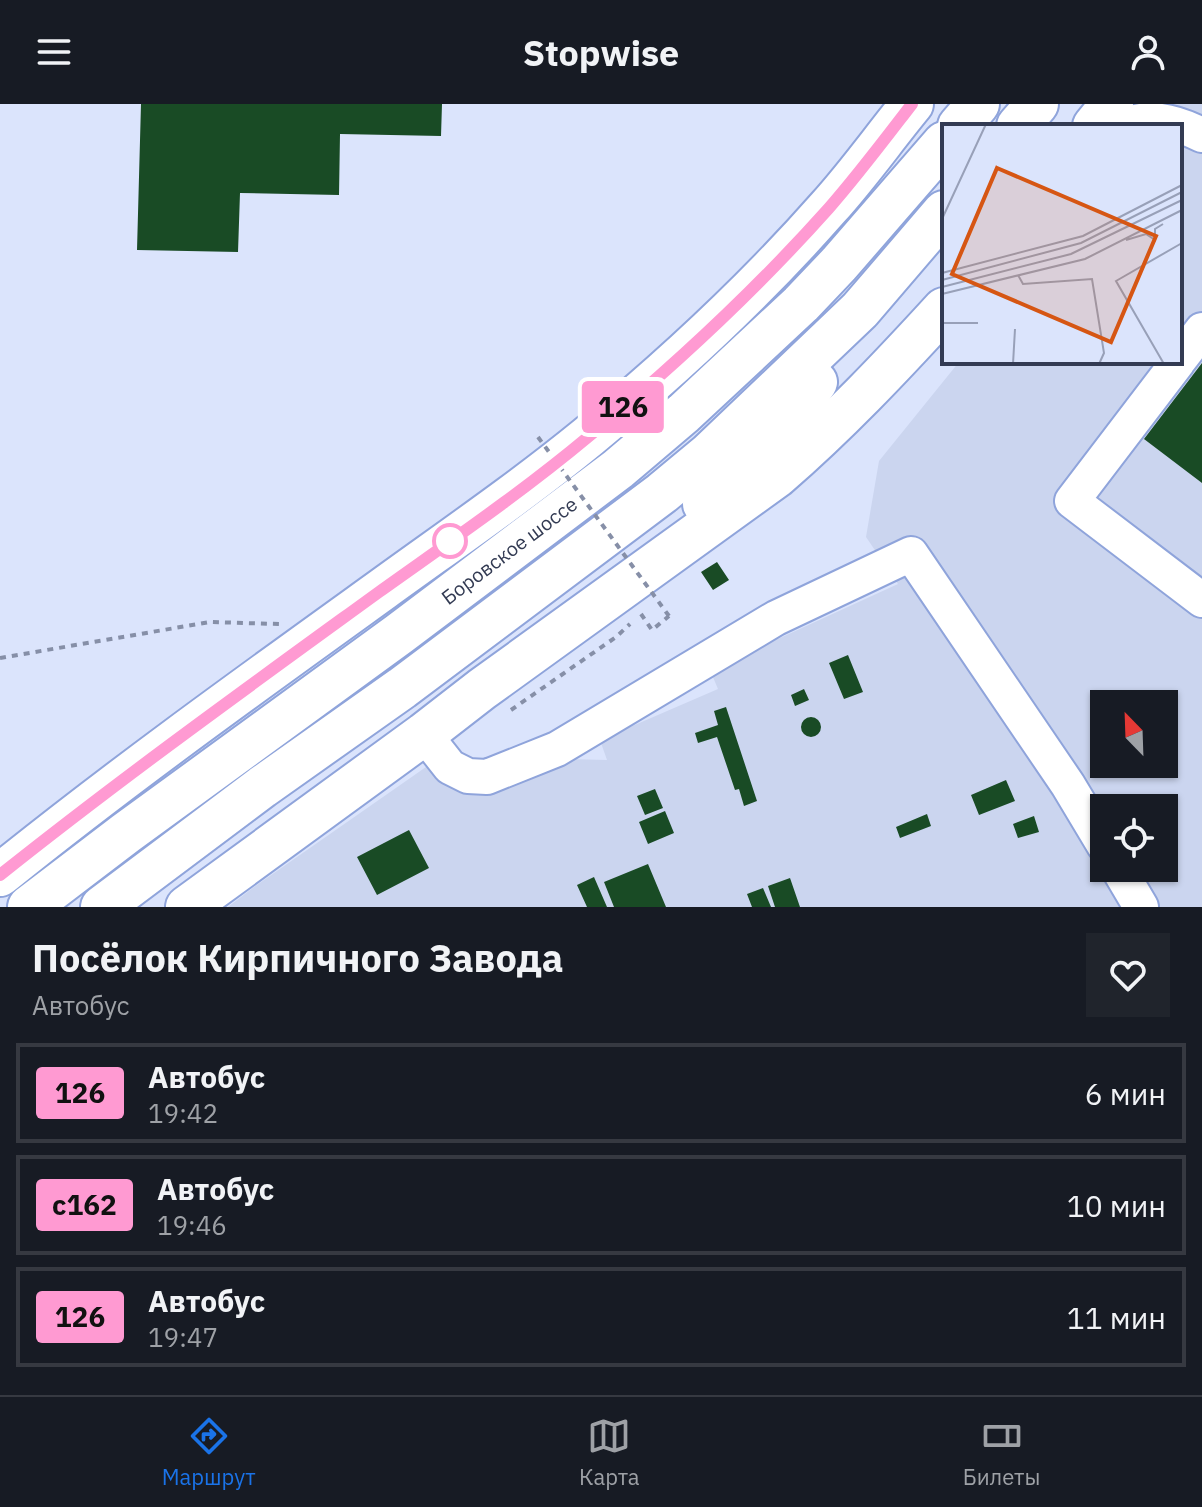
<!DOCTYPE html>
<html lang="ru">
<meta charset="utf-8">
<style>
body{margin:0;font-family:"IBM Plex Sans",sans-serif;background:#20242c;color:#f1f3f6;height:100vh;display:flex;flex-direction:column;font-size:30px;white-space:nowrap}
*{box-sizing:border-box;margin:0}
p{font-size:26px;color:#9ea1a6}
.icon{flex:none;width:44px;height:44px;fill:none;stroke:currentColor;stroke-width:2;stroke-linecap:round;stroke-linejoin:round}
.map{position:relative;height:803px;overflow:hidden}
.details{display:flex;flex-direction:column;background:#171b24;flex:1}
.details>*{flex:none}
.badge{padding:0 16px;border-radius:6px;font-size:28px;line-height:52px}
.needle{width:52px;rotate:337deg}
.fabs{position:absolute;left:1090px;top:586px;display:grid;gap:16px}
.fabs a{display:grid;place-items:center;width:88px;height:88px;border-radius:0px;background:#171b24;box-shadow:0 2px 6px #0004;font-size:40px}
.map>.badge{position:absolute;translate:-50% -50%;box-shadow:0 0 0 4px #fff}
.round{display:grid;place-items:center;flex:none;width:84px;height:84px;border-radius:0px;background:#20242c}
.head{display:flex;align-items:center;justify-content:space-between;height:136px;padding:0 32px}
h1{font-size:38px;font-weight:800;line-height:60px}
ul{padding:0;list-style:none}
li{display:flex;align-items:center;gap:24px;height:100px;margin:0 16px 12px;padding:0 16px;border:4px solid #363941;border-radius:0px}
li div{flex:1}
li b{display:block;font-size:30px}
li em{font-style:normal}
li .badge{min-width:88px;font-weight:700;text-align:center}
header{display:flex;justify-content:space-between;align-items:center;height:104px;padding:0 32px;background:#171b24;font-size:36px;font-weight:800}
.dock{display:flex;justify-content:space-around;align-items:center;height:112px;border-top:2px solid #363941;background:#171b24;font-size:22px;color:#9ea1a6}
.dock a{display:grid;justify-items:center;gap:4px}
.dock .selected{color:#1a73e8}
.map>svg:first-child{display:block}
.built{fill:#cbd5ef;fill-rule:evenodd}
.building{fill:#194b25}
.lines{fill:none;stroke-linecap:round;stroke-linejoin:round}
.minor-casing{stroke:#8fa4db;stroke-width:38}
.major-casing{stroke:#8fa4db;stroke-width:46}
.path{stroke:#868fa7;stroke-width:4;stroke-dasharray:6 6;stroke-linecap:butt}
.minor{stroke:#fff;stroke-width:34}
.major{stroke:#fff;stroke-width:42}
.path-bridge{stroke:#868fa7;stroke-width:4;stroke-dasharray:6 6;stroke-linecap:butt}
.line-casing{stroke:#fff;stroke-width:18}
.line{stroke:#ff9ad2;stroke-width:12}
.stop-dot{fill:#fff;stroke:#ff9ad2;stroke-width:4}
.labels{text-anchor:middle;stroke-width:8;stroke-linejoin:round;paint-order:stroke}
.street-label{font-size:20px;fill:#333b53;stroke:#dbe4fc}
.inset-road{fill:none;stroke:#98a0b8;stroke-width:2}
.view{fill:#d65613;fill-opacity:0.15;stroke:#d65613;stroke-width:4}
.inset-edge{fill:none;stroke:#333b53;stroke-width:4}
</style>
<header><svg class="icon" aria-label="menu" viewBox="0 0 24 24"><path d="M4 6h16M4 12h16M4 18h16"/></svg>Stopwise<svg class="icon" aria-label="person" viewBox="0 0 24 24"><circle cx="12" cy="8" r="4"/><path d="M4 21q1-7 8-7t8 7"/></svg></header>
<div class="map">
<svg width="1202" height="803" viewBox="0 0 1202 803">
<rect width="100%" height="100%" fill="#dbe4fc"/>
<!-- built -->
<path class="built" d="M1165,0h37v803h-974l26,-20 172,-120 43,25 98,-33 40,1 -7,-20 118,-51 -8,-19 188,-86 -32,-47 13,-76 80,-99h221v-236h-33zM1104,600h60v60h-60zM1104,704h60v60h-60z"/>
<!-- building -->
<path class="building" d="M141,0h301l-1,32 -101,-2 -1,61 -99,-2 -2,59 -101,-2z
M1202,259v120l-58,-44z
M717,458l12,18 -16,10 -12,-18z
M848,551l15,37 -19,7 -15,-36z
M804,585l5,11 -14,6 -4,-11z
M726,603l31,94 -13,5 -5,-17 -4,1 -18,-53 -19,6 -3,-10 23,-8 -4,-14z
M801 623a10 10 0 1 1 20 0a10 10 0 1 1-20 0Z
M1006,676l9,21 -36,14 -8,-20z
M655,685l8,19 -18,7 -8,-19z
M665,707l9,22 -26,11 -9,-22z
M927,710l4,12 -31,12 -4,-11z
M1034,712l5,16 -21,6 -5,-14z
M409,726l20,38 -52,27 -20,-38z
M648,760l18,43h-52l-10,-25z
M594,773l13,30h-20l-10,-22z
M790,774l10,29h-25l-7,-21z
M763,784l8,19h-19l-5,-13z"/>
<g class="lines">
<defs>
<path id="minor" d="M1126,22c24,-13 54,-2 76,9
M1180,255l22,-29
M1178,258l-106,139 130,99
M424,630l26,33 18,9 19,1 70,-28 219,-131 135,-64 157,231 36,60
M1118,764l23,39"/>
<g id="major">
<path d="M959,22l19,-22"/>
<path d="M1018,22l19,-22"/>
<path d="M1094,22l18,-22"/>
<path d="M704,400c39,-38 82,-76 112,-122"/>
<path d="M0,771c124,-100 254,-193 383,-286 69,-50 139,-98 205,-152 85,-70 167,-146 240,-229 30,-33 56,-70 84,-104"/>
<path id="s1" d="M29,803l97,-74 273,-199 219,-165 66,-56 117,-109 38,-40 105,-121"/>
<path d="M102,803l160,-120 140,-99 260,-195 47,-39 151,-144 84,-98"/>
<path d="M187,803l237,-173 58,-45 295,-213c60,-52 114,-109 167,-167"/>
</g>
</defs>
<!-- minor casing -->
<use href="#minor" class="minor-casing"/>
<!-- major casing -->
<use href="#major" class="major-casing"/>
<!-- path -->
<path class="path" d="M641,510l11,16 17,-14
M0,554l210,-36 69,2
M511,606l105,-73 14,-13"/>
<!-- minor -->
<use href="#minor" class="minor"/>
<!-- major -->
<use href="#major" class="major"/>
<!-- path-bridge -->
<path class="path-bridge" d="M538,333l131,179"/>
</g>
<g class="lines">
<defs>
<path id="line" d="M0,771c123,-98 251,-190 379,-283 70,-50 142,-99 209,-155 85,-70 167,-146 241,-229 29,-33 56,-69 83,-104"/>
</defs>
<!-- line casing -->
<use href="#line" class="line-casing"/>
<!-- line -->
<use href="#line" class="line"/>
</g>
<!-- markers -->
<circle class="stop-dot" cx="450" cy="437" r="16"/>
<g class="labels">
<!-- street labels -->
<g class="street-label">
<text dy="7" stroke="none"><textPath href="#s1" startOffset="598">Боровское шоссе</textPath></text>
</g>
</g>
<!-- overview -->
<g transform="translate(942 20)">
<rect width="240" height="240" fill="#dbe4fc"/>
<path class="inset-road" d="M0,95l44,-95M184,116l20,-6 9,6v-11l8,-5M0,149l141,-37 99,-51M76,151l5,9 69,-5 12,74 -5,11M0,156l139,-37 101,-51M0,163l129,-33 111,-54M0,170l143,-35 97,-49M0,199h36M71,240l2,-35M222,240l-48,-83 66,-38"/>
<path class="view" d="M55,44l159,68 -45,106 -159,-68z"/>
<rect width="240" height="240" class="inset-edge"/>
</g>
</svg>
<div class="fabs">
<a><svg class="needle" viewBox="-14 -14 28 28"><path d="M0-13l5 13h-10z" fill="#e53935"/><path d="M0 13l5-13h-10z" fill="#9ea1a6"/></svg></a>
<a><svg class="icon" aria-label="locate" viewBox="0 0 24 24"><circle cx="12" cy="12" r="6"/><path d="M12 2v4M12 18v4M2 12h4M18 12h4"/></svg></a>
</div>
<b class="badge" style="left:623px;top:303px;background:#ff9ad2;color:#111">126</b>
</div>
<section class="details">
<div class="head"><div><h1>Посёлок Кирпичного Завода</h1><p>Автобус</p></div><a class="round"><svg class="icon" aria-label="heart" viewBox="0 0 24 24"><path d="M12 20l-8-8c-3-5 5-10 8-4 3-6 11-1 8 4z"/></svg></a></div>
<ul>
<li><span class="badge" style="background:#ff9ad2;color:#111">126</span><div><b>Автобус</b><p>19:42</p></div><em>6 мин</em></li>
<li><span class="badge" style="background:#ff9ad2;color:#111">с162</span><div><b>Автобус</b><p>19:46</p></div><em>10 мин</em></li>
<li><span class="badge" style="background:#ff9ad2;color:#111">126</span><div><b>Автобус</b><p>19:47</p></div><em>11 мин</em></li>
</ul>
</section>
<nav class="dock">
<a class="selected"><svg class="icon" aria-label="directions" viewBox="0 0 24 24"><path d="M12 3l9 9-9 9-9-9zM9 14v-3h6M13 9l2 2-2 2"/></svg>Маршрут</a>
<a><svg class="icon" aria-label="map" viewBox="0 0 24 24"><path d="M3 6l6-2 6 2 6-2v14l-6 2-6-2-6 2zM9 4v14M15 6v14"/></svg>Карта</a>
<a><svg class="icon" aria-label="tickets" viewBox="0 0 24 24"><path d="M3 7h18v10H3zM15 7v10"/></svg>Билеты</a>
</nav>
